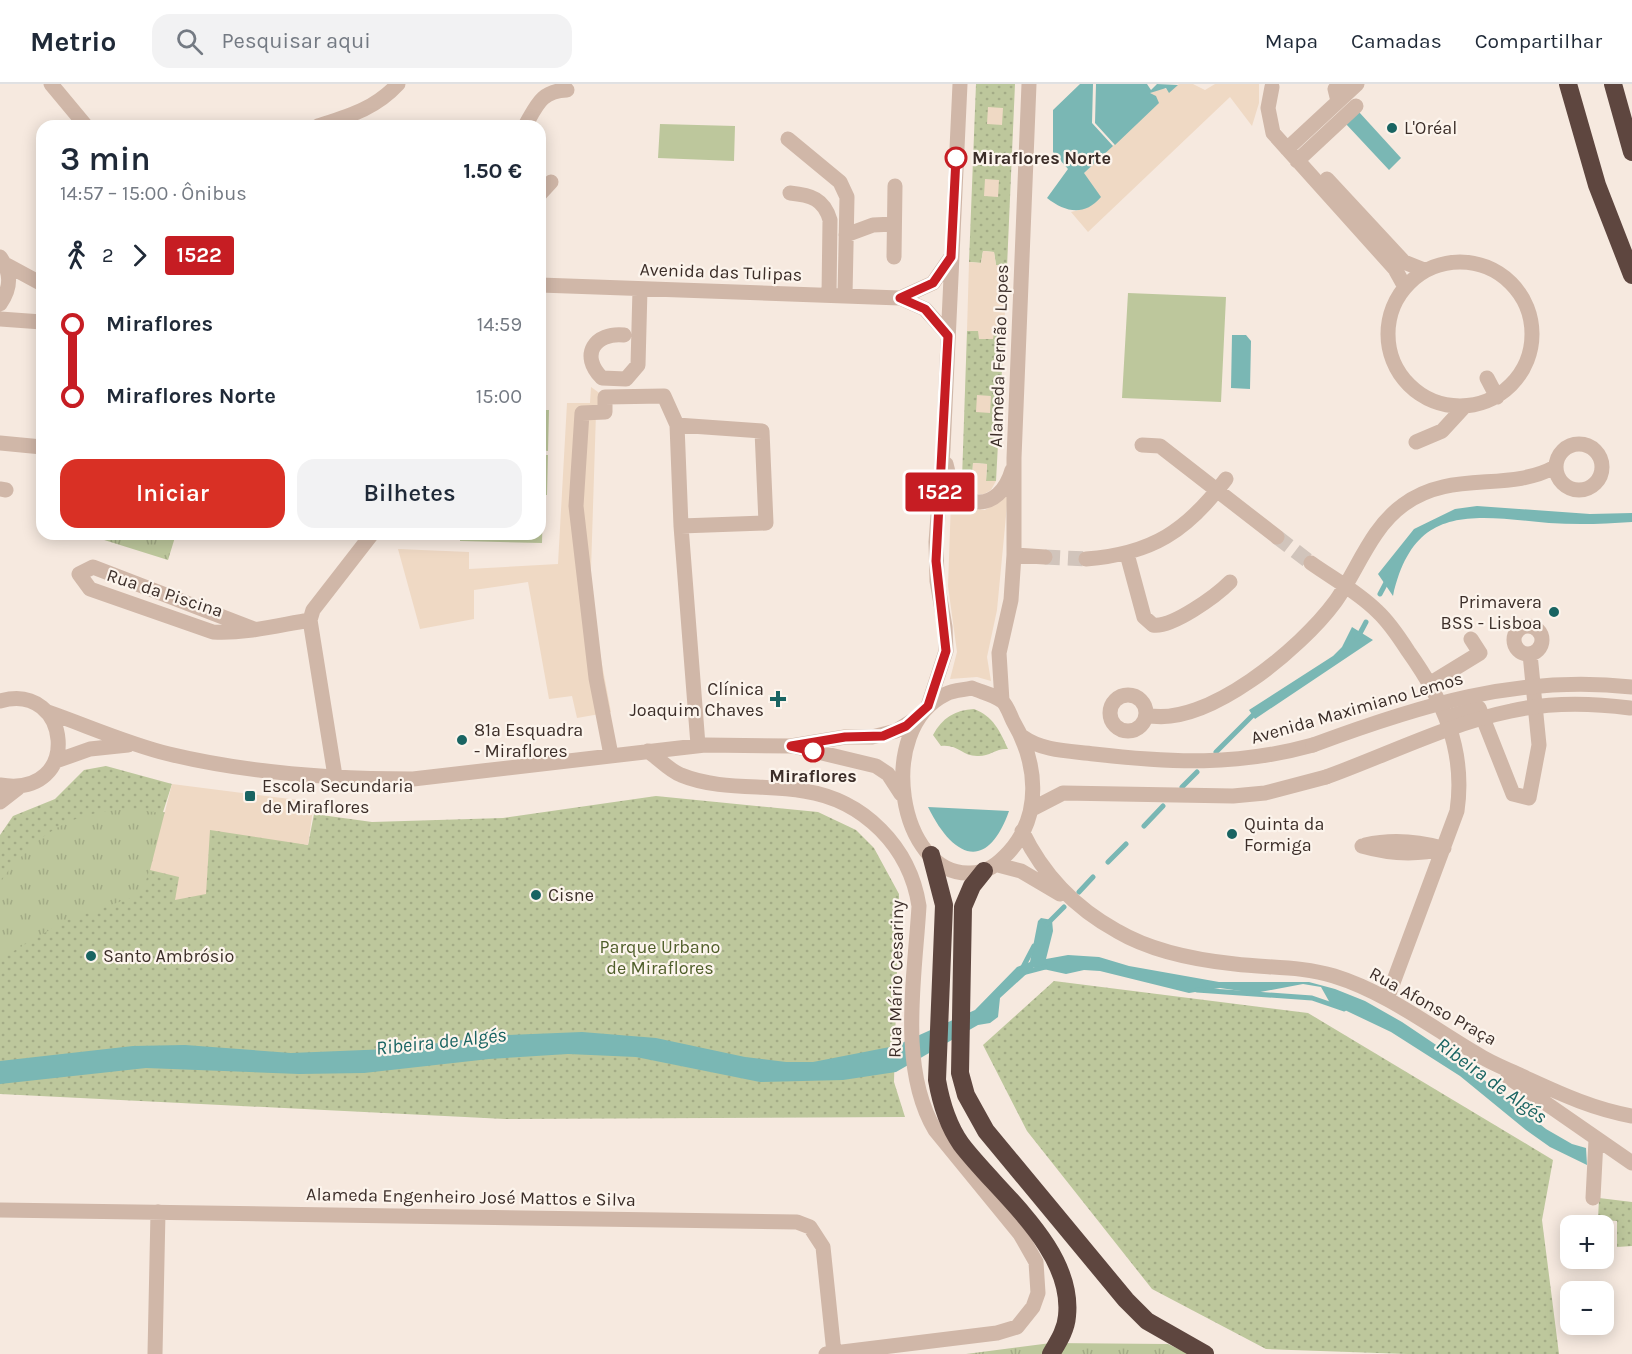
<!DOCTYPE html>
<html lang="pt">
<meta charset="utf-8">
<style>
body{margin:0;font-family:Karla,sans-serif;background:#f2f2f3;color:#1f2937;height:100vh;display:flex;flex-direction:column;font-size:22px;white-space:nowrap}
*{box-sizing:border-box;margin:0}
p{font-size:20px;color:#747a83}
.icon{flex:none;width:33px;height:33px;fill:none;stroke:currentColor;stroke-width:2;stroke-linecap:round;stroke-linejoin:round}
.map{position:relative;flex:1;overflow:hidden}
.details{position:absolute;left:36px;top:36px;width:510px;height:420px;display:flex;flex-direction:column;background:#fff;border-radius:18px;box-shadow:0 3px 15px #0003}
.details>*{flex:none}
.badge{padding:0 12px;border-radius:4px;font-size:21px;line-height:39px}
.fabs{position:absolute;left:1560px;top:1131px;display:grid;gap:12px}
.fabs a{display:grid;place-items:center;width:54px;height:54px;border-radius:12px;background:#fff;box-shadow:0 3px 15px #0003;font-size:30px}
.map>.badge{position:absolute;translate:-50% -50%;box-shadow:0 0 0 3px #fff}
.legs{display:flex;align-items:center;gap:9px;height:66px;padding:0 24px;font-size:20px}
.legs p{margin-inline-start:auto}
.headline{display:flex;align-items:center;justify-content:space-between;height:102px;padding:0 24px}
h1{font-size:33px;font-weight:600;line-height:45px}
.primary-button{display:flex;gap:12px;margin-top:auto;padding:12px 24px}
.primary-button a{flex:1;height:69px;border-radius:18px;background:#d93025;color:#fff;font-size:24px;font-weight:600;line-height:69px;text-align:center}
.primary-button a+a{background:#f2f2f3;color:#1f2937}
ul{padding:0 24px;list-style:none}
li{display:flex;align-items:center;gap:21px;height:72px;font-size:22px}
li i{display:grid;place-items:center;width:9px;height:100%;margin:0 8px;background:currentColor}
li i::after{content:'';width:15px;height:15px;margin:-8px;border:4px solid;border-radius:50%;background:#fff}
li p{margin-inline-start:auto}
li:first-child i{background:linear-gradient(#0000 50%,currentColor 0)}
li:last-child i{background:linear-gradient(currentColor 50%,#0000 0)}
header{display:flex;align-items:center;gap:36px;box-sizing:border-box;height:84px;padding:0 30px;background:#fff;border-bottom:2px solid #e0e1e3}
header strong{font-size:28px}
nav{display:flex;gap:33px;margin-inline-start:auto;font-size:21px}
.search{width:420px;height:54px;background:#f2f2f3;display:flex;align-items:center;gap:15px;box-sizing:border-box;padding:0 21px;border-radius:18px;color:#747a83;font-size:22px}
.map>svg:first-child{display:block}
.grass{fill:url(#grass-dots)}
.park{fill:url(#park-tufts)}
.garden{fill:#bdc79c}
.plaza{fill:#efd9c4}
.water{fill:#7ab7b4}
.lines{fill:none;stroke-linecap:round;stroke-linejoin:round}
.stream{stroke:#7ab7b4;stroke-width:5}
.minor-tunnel{stroke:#d1c4bb;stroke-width:15;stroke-dasharray:15 8;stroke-linecap:butt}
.minor{stroke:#d0b7a8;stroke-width:15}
.highway{stroke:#5e463f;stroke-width:18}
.minor-bridge{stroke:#d0b7a8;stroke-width:15}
.line-1-casing{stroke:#fff;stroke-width:14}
.line-1{stroke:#c61d23;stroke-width:9}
.poi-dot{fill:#196462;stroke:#fcf4ec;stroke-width:2}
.stop-1-dot{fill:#fff;stroke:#c61d23;stroke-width:3}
.labels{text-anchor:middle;stroke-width:4.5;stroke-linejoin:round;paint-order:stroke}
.poi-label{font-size:18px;fill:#3c2e29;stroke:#fcf4ec;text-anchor:start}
.stop-label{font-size:18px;font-weight:bold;fill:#3c2e29;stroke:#fcf4ec;text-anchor:start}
.street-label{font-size:18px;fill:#3c2e29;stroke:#fcf4ec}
.park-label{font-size:18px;fill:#4f5e2a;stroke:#fcf4ec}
.water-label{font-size:20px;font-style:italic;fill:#196462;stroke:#fcf4ec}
</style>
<header>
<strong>Metrio</strong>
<div class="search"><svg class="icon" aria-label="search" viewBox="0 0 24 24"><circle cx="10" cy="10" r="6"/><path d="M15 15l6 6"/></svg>Pesquisar aqui</div>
<nav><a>Mapa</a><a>Camadas</a><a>Compartilhar</a></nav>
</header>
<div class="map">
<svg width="1632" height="1270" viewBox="0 0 1632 1270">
<defs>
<pattern id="grass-dots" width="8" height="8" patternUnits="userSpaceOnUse" patternTransform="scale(1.5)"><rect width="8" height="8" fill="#bdc79c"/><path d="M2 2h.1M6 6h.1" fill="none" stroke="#a3ab86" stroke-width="1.8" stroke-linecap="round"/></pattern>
<pattern id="park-tufts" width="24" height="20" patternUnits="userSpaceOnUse" patternTransform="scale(1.5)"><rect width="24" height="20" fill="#bdc79c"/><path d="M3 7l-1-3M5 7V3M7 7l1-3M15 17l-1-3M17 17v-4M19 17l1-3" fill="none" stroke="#a3ab86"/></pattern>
</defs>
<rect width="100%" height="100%" fill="#f6e9df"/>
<!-- grass -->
<path class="grass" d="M976,0h39l-8,183 -11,-2 -2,-13 -11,-1 -2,12 -12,-1z
M967,247h12v8h14v-7h11l-8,149h-10l1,-17 -14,-1 -1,17 -10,-1z
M974,625c19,7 26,22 34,40 -12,-1 -19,8 -31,7 -15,0 -19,-12 -36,-10l-8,-11c9,-17 22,-25 41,-26z
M106,682l66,18 -9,28 145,33 6,-31 58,8 131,-4 153,-22 162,16 38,18 18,18 25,46 -5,188 11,35 -400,2 -505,-25v-259l13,-19 42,-17 29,-29z
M1054,897l254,32 245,147 -11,60 17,134h-152l-141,-5 -114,-60 -125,-158 -44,-86z
M1599,1114l33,4v44l-15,1v-26l-19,-1z"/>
<!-- park -->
<path class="park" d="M85,450h91l-8,26z
M134,725l32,5 -24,80 -77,27 -65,38c0,-20 0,-56 0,-74 2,-8 13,-20 19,-26 35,-37 65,-48 115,-50z
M1051,1259l117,1 21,10h-223z"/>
<!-- garden -->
<path class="garden" d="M660,40l75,2 -1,35 -76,-3z
M1128,209l98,4 -5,105 -99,-4z
M540,326h9l-1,41 -8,-1z
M540,371h8l-1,40h-7z
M540,419h3l-1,40 -82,-2v-7h80z"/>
<!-- plaza -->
<path class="plaza" d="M1179,0h14l12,6 10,-6h44v19l-7,23 -22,-29 -142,135 -17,-20 8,-2 5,-37 74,-70 -9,-10 14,-5 6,2z
M988,23l15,1 -1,17 -15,-1z
M985,95l14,1 -1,17 -14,-1z
M983,167l11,1 2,13 11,2 -3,65h-10l-1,7h-14l-1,-8h-11l2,-69 12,1z
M591,303l14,10 -9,16 -6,188 21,111 -34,6 -5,-22 -23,3 -21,-117 -54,8v29l-54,10 -22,-80 71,3v17l89,-5 9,-161h23z
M977,311l14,1 -1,17 -14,-1z
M973,379l14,1 -1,17h10l-5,9 -7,4h-11l-12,-12 1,-3 10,1z
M1008,411l-11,115 -10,47 4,24 -14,-4 -27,2 7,-27 -9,-66 3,-85 8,6 26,3z
M172,700l142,18 -6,43 -98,-15 -4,64 -31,6 4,-23 -29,-7z"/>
<!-- water -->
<path class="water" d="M1080,0h13l-1,39 21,23 -29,27 17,24c-17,20 -36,15 -54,1l21,-29 -15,-17v-42z
M1096,0h51l4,6 6,-6 21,1 -9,8 -3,-5 -16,5 6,3 3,7 -44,42 -20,-22z
M1359,28l42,46 -12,12 -43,-46z
M1232,251h14l5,6 -1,48 -19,-1z
M1477,422l113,8 42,-1v9c-28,2 -55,3 -83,1 -77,-7 -135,-20 -156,73l-15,-22 36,-45 41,-20z
M1352,543l21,13 -118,79 -6,-9 84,-54 9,-9z
M928,723l81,4c-22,62 -56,47 -81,-4z
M1041,834l11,2 1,11 -7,28 22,-4 31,2 30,9 90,16h90l26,7 30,12 37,21 58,39 86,68 26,15 14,4 1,17 -37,-18 -24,-17 -66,-54 -69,-44 -61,-29 -9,-16 -18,-3 -48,9 -35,-5 -31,5 -89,-22 -16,-1 -18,4 -32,-7 -34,31 -2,19 -8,6 -12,2 -82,47 -53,8 -83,2 -124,-25 -68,-3 -79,5 -125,14 -65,1 -153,-6 -146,16v-23l133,-15 52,-1 106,8 98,-4 116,-14 77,-3 74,6 89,19 41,5h27l82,-16 80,-36 42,-43 13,-5 8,-41z"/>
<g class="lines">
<!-- stream -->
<path class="stream" d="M1380,510l8,-15
M1357,555l9,-17
M1216,668l40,-40
M1182,703l15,-15
M1144,742l19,-20
M1108,778l18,-18
M1079,808l14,-15
M1046,841l18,-18
M1022,885l12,-23
M1022,889l23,-6
M1197,906l115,8 32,11"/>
<!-- minor-tunnel -->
<path class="minor-tunnel" d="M1277,453l34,26
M1045,473l41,2"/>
<!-- minor -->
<path class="minor" d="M51,0l35,42
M1272,3l-4,21 5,25 122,136 10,18
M1338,17l-3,-12 5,-5
M318,42c31,-10 57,-17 80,-42
M525,42c12,-21 16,-35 42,-36
M788,55l52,43 7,15 -2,99
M1287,65l70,-65
M1297,77l59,-55
M1327,95l77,83 20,8
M790,109c21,2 34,6 40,27l-1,75
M540,110l11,-12
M846,151l27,-10 21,-1
M0,173c12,16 11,31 0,47
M894,173l1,-71
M1388 250a72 72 0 1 1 144 0a72 72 0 1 1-144 0Z
M5,180l37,20
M540,201l360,13 25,11 23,26
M900,214l33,-15 18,-26
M0,235l42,3
M624,251c-29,-3 -45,20 -22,43l24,1 12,-14 2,-76
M1487,294l10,19
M1416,358l26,-11 23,-25
M0,359l42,4
M1556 383a23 23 0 1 1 46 0a23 23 0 1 1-46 0Z
M1142,361l18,1 117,91
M946,380c10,50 54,49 66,6
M0,405l6,1
M681,442l85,-3 -4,-92 -85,-6 4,101 17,219
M1127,470l17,63 9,8c19,3 63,-29 77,-43
M1014,471l31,2
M1086,475c66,-5 101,-28 140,-80
M1311,479c21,15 47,29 66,48 12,11 22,26 31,40 35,49 58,99 49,160l-70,188
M1514 556a14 14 0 1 1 28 0a14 14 0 1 1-28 0Z
M254,545l-161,-62 -14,7 11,15 123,43c32,2 66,-7 97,-12
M1431,599l49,-30 -9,-14
M972,604c9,4 23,7 30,13 5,4 8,14 11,20 24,41 30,93 -4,131 -11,12 -22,21 -39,21 -71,3 -96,-144 -24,-179 7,-4 18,-4 26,-6z
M1110 629a18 18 0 1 1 36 0a18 18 0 1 1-36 0Z
M0,617c71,-21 84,98 0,84
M1002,617l-3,-48 12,-53 3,-45v-97l15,-374
M928,622l18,-55 -1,-24 -8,-46 -1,-39 7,-93 17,-365
M48,628c40,14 80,32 121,42 79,19 163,25 244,25l292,-34 86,1 54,-9h27l24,-6 22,-14
M1146,631c60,14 156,-68 189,-113 22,-31 36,-74 68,-97 48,-36 104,-12 152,-38
M1447,633l32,-9 34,86 16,4 10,-53 -9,-91
M1023,653c19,14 48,14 71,17 77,9 143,12 219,-9
M797,663l79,19 12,8 13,20
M648,667c10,7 22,20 33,24 39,16 83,9 123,16 60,9 106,56 115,115 -4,70 -21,162 16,224l85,104 16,28 2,31 -5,14 -16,20 -20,6 -171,21
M611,671l-15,-77 -20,-172 6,-93 23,-1v-15l59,-1 13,29
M56,677l34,-12 38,-4
M335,692l-25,-156 3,-10 59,-76
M0,718l18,-14
M1032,725l31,-16 170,3 32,-3 61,-16
M1022,747c21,44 53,77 95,100 34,20 79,29 118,33 33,4 67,2 99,12 52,16 97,51 143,78 15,10 33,16 49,24 35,16 67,31 106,38
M1365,761c26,-6 52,-4 77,3
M1362,762c28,8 54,10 82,2
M998,781l23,6 39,23
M1508,993l124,86
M1593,1114l3,-58
M0,1126l797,12 13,5 13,20 11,106
M155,1270l3,-142"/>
<!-- highway -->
<path class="highway" d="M1568,0l29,101 35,90
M1613,0l19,68
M931,771l13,50 -7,175c4,23 10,44 24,64 37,49 113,105 106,172 -1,14 -9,26 -16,38
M984,787l-12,15 -9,21 -3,166 6,22 20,36 140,169 21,21 58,33"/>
<!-- minor-bridge -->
<path class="minor-bridge" d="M1313,661c105,-39 205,-71 319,-58
M1326,693c61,-22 122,-53 185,-66 39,-9 80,-8 119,-3"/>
</g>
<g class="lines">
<defs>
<path id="line-1" d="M813,667l-22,-5 54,-9 38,-1 23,-10 22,-20 18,-55 -10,-90 12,-225 -23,-27 -25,-11 33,-15 18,-26 5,-99"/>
</defs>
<!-- line-1 casing -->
<use href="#line-1" class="line-1-casing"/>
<!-- line-1 -->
<use href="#line-1" class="line-1"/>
</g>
<!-- markers -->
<g class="poi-dot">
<circle cx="1392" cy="44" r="6"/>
<circle cx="1554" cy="528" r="6"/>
<path d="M775 606h6v6h6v6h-6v6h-6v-6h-6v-6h6z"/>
<circle cx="462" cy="656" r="6"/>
<rect x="244" y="706" width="12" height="12" rx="3"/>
<circle cx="1232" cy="750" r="6"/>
<circle cx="536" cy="811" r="6"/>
<circle cx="91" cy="872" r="6"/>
</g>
<g class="stop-1-dot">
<circle cx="956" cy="74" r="10"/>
<circle cx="813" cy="667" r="10"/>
</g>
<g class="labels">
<!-- poi labels -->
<g class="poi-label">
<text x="1404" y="50">L'Oréal</text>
<text x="1542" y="524" text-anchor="end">Primavera<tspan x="1542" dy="21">BSS - Lisboa</tspan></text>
<text x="764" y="611" text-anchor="end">Clínica<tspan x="764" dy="21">Joaquim Chaves</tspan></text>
<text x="474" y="652">81ª Esquadra<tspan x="474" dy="21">- Miraflores</tspan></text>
<text x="262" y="708">Escola Secundaria<tspan x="262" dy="21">de Miraflores</tspan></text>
<text x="1244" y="746">Quinta da<tspan x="1244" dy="21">Formiga</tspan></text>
<text x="548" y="817">Cisne</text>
<text x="103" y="878">Santo Ambrósio</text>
</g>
<!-- stop labels -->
<g class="stop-label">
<text x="972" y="80">Miraflores Norte</text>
<text x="813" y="698" text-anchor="middle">Miraflores</text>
</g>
<!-- street labels -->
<g class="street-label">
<text transform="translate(721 188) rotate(2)" y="6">Avenida das Tulipas</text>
<text transform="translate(999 272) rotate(-88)" y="6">Alameda Fernão Lopes</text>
<text transform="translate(165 509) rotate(18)" y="6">Rua da Piscina</text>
<text transform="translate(1357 624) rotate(-16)" y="6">Avenida Maximiano Lemos</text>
<text transform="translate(896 895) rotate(-89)" y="6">Rua Mário Cesariny</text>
<text transform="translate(1433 922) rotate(29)" y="6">Rua Afonso Praça</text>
<text transform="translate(471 1113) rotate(1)" y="6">Alameda Engenheiro José Mattos e Silva</text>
</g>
<!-- park labels -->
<g class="park-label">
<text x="660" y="869">Parque Urbano<tspan x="660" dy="21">de Miraflores</tspan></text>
</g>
<!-- water labels -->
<g class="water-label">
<text transform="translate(441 957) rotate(-6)" y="7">Ribeira de Algés</text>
<text transform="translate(1492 996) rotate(36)" y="7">Ribeira de Algés</text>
</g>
</g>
</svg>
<div class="fabs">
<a>+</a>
<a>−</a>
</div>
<b class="badge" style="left:940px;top:408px;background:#c61d23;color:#fff">1522</b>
<section class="details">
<div class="headline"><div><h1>3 min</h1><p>14:57 – 15:00 · Ônibus</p></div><b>1.50 €</b></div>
<div class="legs"><svg class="icon" aria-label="walk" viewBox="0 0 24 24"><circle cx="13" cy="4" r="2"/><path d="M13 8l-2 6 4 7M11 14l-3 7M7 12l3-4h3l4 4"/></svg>2<svg class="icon" aria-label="forward" viewBox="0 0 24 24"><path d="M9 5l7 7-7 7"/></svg><b class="badge" style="background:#c61d23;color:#fff">1522</b></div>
<ul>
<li><i style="color:#c61d23"></i><b>Miraflores</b><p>14:59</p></li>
<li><i style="color:#c61d23"></i><b>Miraflores Norte</b><p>15:00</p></li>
</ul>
<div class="primary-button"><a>Iniciar</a><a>Bilhetes</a></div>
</section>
</div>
